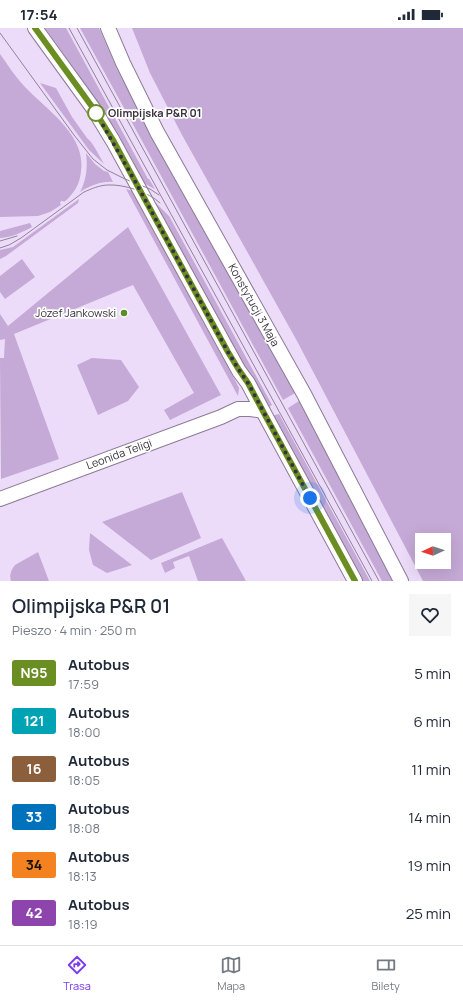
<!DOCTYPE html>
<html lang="pl">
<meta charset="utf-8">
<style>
body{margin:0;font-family:Manrope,sans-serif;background:#f6f6f7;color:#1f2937;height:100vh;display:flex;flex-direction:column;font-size:15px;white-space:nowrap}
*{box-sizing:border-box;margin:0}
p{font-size:13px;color:#747a83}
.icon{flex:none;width:22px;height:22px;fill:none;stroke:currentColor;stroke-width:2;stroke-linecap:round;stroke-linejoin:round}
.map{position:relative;height:553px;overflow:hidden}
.details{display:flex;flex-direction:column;background:#fff;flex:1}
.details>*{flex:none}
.badge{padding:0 8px;border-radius:3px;font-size:14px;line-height:26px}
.needle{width:26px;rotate:267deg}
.controls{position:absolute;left:415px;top:505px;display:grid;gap:8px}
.controls a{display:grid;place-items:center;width:36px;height:36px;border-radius:0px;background:#fff;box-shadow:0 4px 16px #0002;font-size:20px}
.you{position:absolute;width:20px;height:20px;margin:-10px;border:3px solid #fff;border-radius:50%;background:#1a73e8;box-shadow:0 0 0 6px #1a73e833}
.map>.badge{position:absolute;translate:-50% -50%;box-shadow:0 0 0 2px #fff}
.round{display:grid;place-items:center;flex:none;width:42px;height:42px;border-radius:0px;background:#f6f6f7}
.summary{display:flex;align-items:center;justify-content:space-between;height:68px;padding:0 12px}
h1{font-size:19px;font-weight:600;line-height:30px}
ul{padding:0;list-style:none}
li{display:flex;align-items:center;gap:12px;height:48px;padding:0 12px}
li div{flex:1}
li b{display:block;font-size:15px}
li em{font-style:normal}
li .badge{min-width:44px;font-weight:700;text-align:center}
.status{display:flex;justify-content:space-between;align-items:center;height:28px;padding:0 20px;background:#fff;direction:ltr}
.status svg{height:11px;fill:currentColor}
.tab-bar{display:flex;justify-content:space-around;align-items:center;height:56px;border-top:1px solid #e0e1e3;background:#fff;font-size:11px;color:#747a83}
.tab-bar a{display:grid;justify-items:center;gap:2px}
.tab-bar .selected{color:#7c3aed}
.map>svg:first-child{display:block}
.green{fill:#c5a9d6;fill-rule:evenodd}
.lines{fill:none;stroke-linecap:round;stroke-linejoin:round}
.minor-casing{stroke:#8b7b95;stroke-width:16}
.minor{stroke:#fff;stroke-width:14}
.tram{stroke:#8f8397;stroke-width:1}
.line-casing{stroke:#fff;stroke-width:9}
.line{stroke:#6b8e23;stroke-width:6}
.walk{stroke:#38313c;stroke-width:4;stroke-dasharray:0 7.2}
.stop-dot{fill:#fff;stroke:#6b8e23;stroke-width:2}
.poi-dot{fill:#5a8e26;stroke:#fff;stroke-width:1.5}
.labels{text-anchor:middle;stroke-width:3.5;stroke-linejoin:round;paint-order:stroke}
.stop-label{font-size:11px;font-weight:bold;fill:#38313c;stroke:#fff;text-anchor:start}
.street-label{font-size:11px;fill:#38313c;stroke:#fff}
.poi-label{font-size:11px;fill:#38313c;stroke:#fff;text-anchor:end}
</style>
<div class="status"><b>17:54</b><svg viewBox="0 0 49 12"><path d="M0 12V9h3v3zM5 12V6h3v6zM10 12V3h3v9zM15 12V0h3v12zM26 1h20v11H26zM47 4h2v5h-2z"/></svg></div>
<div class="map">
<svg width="463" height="553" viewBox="0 0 463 553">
<rect width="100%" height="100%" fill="#eddcf9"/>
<!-- green -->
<path class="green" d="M45,0h21l82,151h1l6,10 -10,-5 -27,-50 -45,-67z
M80,0h19l18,41 26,49 152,275 -12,7 -154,-283z
M132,0h331v553h-40l-126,-240 -115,-206 -32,-62zM422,512h22v22h-22z
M0,26c8,11 16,24 26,34 22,23 60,47 55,83 -1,13 -7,23 -17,31l-1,-1h-2l-1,2 1,2 -11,7 -12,4 -38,1z
M40,55l16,5 16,29 15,21 4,4 4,6 9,16 -15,-14z
M86,125l9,11 9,7 4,1 5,10c-12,-1 -23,4 -33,10 6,-11 8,-25 6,-39z
M126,161l6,2 104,191 3,6 -1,8z
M79,171l-1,4 -72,53 -6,3v-9l13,-3z
M155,174l14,14 103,189 -5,3z
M30,195l2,4c-11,6 -20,10 -32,11v-7z
M128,199l93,168 -51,25 -6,-10 30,-17 -61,-108 -119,49 45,125 -58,20 -1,-121h4l1,-19 -5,1v-26l8,12z
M22,231l13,18 -30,22 -5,-7v-16z
M92,330l29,2 18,27 -11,14 -30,14 -21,-50z
M299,373l95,180h-12l-94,-173z
M279,386l91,167h-10l-88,-165 3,-1z
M182,464l19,46 -50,22 -49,-38z
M90,505l42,32 -25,8 -14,-8 -4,-15z
M222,510l24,43h-48l-9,-25 -16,6 2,6 -10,5 -4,-10z
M38,524l11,29h-38c-2,-6 0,-11 4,-16z"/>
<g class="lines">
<defs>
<path id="minor" d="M35,0l58,80 20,33 115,210 11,20 9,12 17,32 90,166
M108,0l15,35 34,69 147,262 97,187
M0,471l221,-82 17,-8h13l12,2"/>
</defs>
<!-- minor casing -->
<use href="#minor" class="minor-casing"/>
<!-- minor -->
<use href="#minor" class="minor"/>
<!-- tram -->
<path class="tram" d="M69,0l303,553
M77,0l302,553
M0,5l74,102 19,24 14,11 18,9 25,10 9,6
M0,213l17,-5
M0,220l9,-3 12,-7 63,-46c7,-3 16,-7 24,-7 15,-1 41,7 52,18"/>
</g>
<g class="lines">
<defs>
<path id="line" d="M35,0l58,80 20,32 23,43 92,169 11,18 9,13 17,32 90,166"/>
</defs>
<!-- line casing -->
<use href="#line" class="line-casing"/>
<!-- line -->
<use href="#line" class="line"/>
<!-- walk -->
<path class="walk" d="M96,85l40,70 92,169 11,18 9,13 62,115"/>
</g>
<!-- markers -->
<circle class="stop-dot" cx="96" cy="85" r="8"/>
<circle class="poi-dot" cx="124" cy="285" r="4"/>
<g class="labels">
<!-- stop labels -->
<g class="stop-label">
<text x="108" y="89">Olimpijska P&amp;R 01</text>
</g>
<!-- street labels -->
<g class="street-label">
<text transform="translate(254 277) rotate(61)" y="4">Konstytucji 3 Maja</text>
<text transform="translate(119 426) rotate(-20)" y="4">Leonida Teligi</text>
</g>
<!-- poi labels -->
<g class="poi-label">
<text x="116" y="289">Józef Jankowski</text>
</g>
</g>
</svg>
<div class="controls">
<a><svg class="needle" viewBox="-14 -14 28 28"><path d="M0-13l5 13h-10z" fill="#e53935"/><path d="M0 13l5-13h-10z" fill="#747a83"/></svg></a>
</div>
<div class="you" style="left:310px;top:470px"></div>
</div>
<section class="details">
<div class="summary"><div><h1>Olimpijska P&amp;R 01</h1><p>Pieszo · 4 min · 250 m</p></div><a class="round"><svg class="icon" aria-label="heart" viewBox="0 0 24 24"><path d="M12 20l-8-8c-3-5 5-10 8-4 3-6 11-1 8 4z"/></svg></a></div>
<ul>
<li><span class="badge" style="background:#6b8e23;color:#fff">N95</span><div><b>Autobus</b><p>17:59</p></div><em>5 min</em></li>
<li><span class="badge" style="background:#00a3b4;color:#fff">121</span><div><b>Autobus</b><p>18:00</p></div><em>6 min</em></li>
<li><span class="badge" style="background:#8b5e3c;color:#fff">16</span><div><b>Autobus</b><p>18:05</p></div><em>11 min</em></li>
<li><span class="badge" style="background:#0072bc;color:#fff">33</span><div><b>Autobus</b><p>18:08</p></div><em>14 min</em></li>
<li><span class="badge" style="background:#f58220;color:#111">34</span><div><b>Autobus</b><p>18:13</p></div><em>19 min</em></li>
<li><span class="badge" style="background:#8e44ad;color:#fff">42</span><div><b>Autobus</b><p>18:19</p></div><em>25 min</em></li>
</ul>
</section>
<nav class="tab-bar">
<a class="selected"><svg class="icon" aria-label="directions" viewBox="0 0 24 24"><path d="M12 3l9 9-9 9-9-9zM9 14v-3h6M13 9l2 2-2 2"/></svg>Trasa</a>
<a><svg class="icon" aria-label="map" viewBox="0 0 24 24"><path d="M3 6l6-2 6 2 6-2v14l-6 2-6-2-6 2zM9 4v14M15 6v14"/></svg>Mapa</a>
<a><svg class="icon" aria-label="tickets" viewBox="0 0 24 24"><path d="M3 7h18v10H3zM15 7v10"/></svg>Bilety</a>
</nav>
